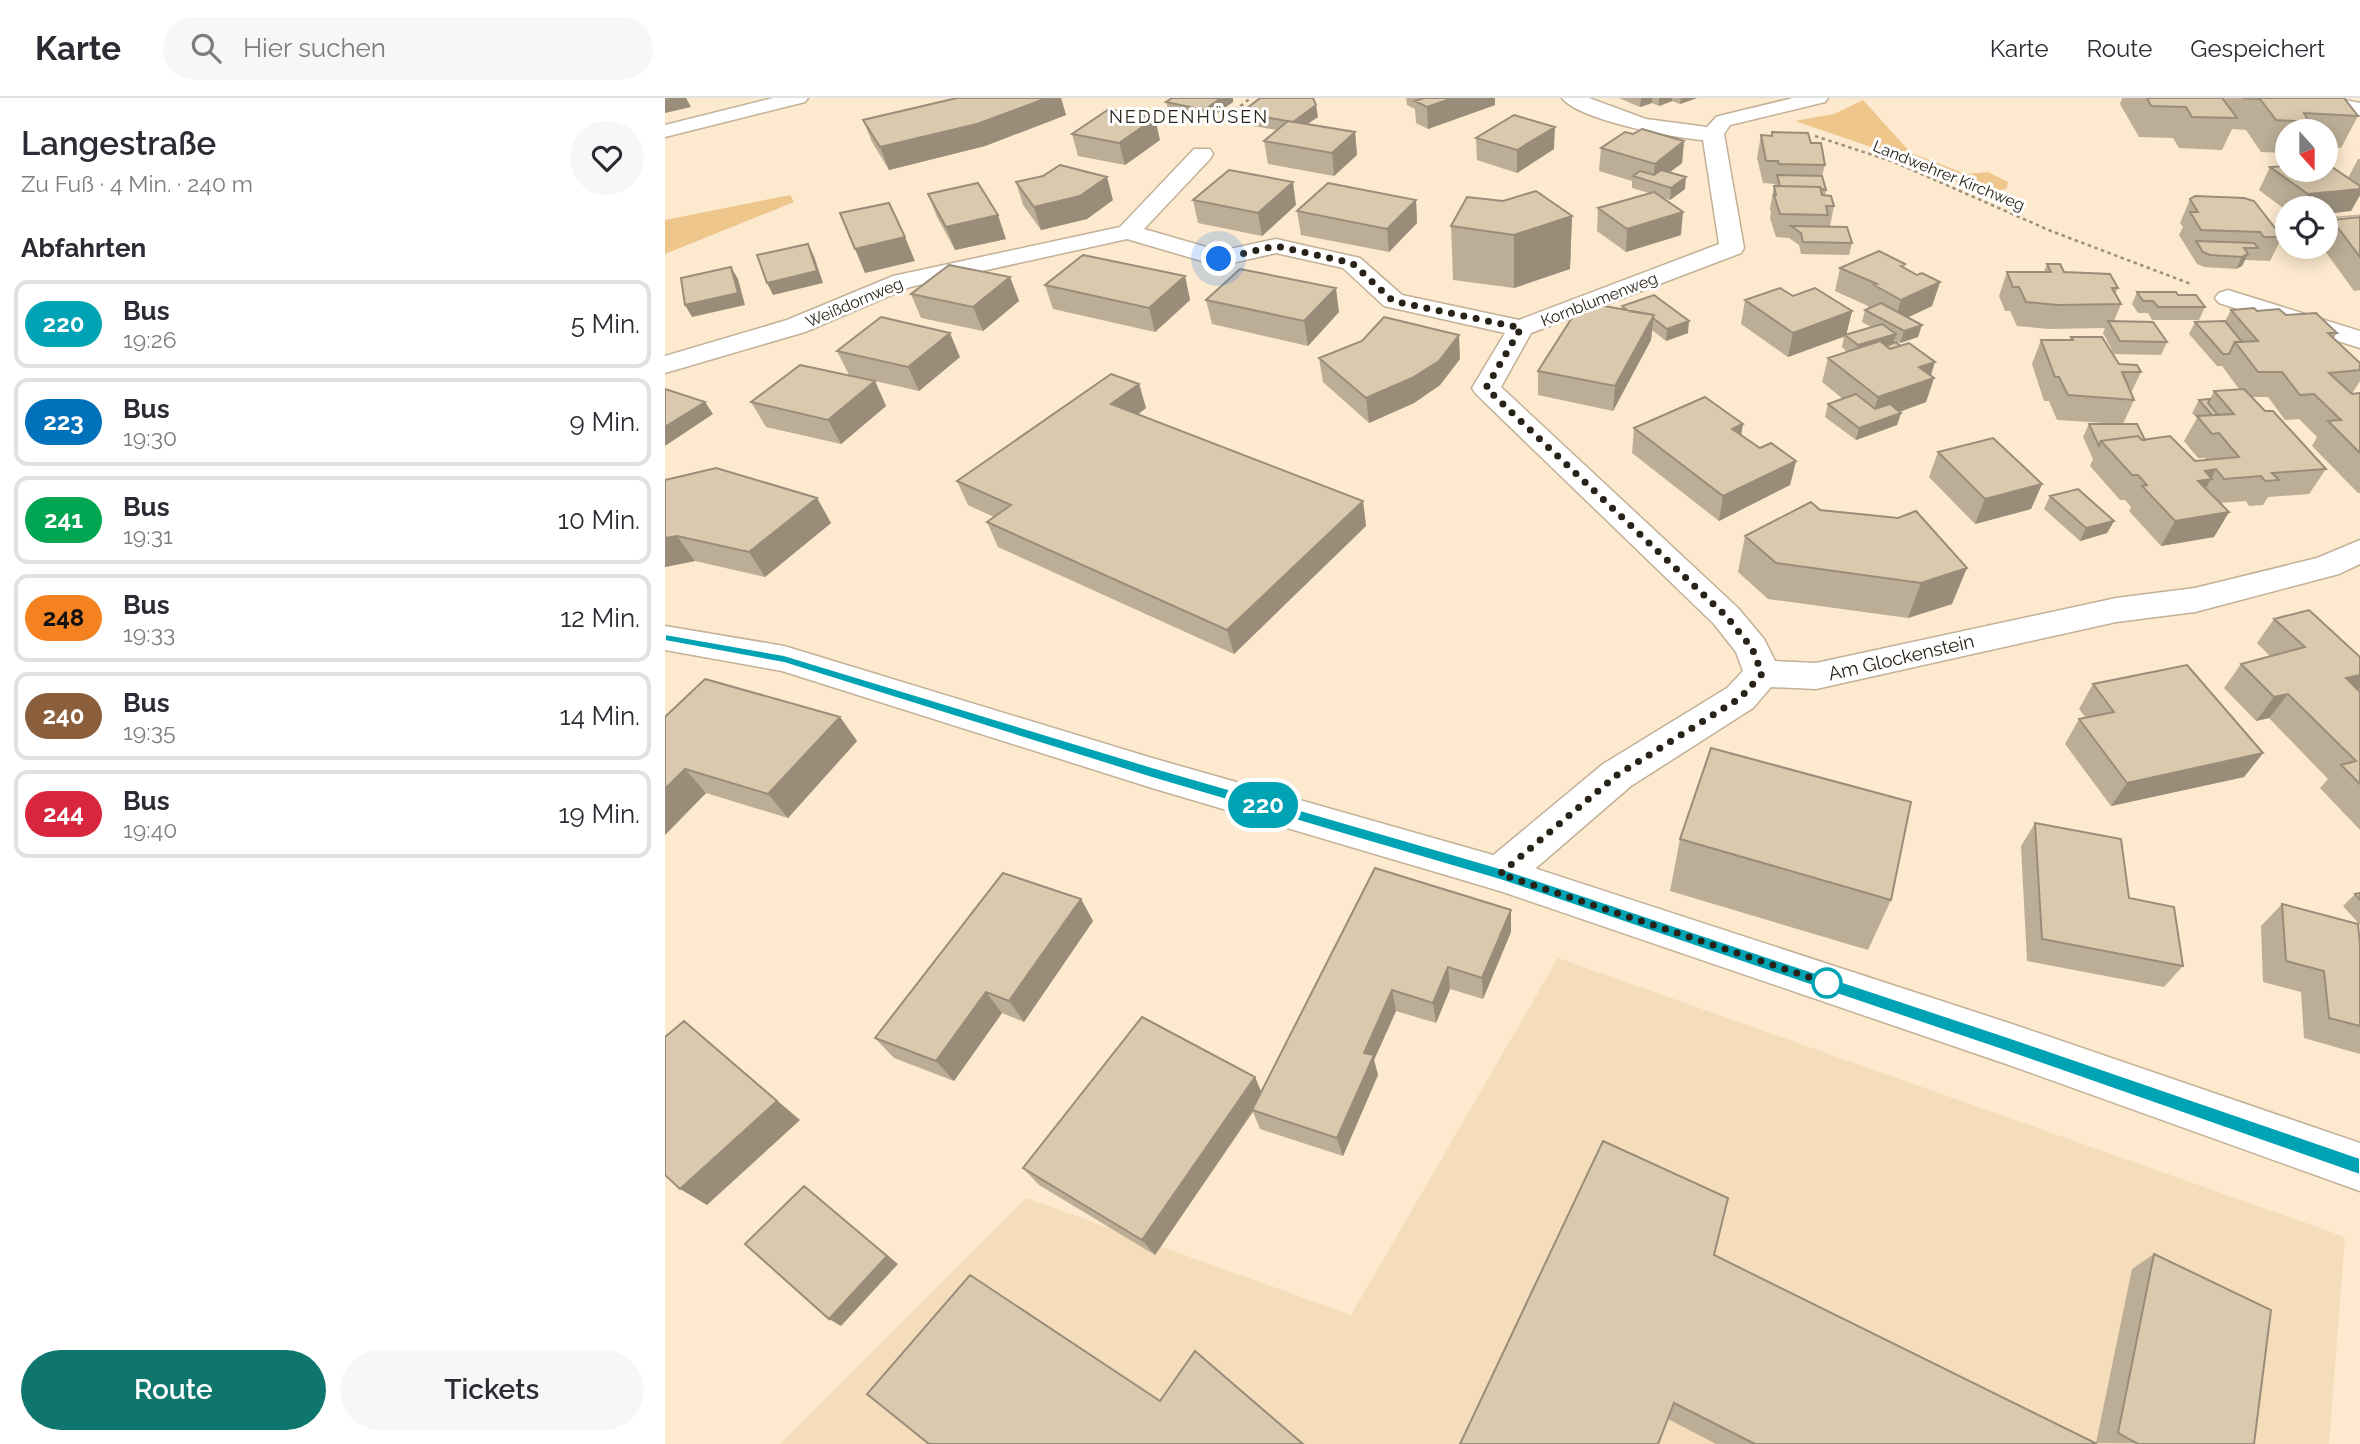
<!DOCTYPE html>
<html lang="de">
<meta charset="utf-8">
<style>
body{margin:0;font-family:Raleway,sans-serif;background:#f7f7f7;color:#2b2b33;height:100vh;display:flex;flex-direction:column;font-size:26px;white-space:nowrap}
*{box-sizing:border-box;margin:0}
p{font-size:23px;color:#7c7c81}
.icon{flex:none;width:38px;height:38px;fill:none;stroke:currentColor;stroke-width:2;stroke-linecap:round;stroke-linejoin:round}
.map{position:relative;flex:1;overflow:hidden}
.drawer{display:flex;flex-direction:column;background:#fff;width:665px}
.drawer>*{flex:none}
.badge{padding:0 14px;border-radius:23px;font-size:24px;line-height:46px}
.needle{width:46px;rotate:159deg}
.tools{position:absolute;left:1610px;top:21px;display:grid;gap:14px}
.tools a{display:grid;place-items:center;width:63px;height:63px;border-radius:50%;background:#fff;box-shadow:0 4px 18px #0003;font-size:35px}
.you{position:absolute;width:35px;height:35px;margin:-18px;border:5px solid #fff;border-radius:50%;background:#1a73e8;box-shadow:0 0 0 10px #1a73e833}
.map>.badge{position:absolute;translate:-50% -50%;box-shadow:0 0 0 4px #fff}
h2{padding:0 21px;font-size:26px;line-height:63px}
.round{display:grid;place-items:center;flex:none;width:74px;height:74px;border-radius:37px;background:#f7f7f7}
.headline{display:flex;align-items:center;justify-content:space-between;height:119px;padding:0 21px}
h1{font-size:33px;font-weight:600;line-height:52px}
.button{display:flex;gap:14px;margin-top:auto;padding:14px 21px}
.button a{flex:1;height:80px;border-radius:42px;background:#0f766e;color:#fff;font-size:28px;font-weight:600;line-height:80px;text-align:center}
.button a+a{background:#f7f7f7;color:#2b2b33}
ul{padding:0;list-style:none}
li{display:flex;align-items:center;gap:21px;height:88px;margin:0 14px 10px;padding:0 7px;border:4px solid #e1e1e2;border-radius:14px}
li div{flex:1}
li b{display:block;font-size:26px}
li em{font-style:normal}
li .badge{min-width:77px;font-weight:700;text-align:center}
header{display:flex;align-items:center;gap:42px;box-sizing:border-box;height:98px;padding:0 35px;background:#fff;border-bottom:2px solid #e1e1e2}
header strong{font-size:33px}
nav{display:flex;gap:38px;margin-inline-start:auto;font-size:24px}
.search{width:490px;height:63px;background:#f7f7f7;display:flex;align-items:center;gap:18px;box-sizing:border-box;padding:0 24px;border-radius:38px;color:#7c7c81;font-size:26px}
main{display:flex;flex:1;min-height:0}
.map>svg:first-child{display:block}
.built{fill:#f5ddbc}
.green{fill:#eec68c}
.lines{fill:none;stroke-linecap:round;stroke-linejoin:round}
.street-casing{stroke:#c2b097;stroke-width:3}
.secondary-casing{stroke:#c2b097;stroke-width:3}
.path{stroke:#9b8e7b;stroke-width:2.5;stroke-dasharray:3.5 3.5;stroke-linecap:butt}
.street{fill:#fff;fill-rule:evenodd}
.secondary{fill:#fff;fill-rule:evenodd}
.wall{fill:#bcad96}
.shaded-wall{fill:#998d7a}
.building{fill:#dbc9ae;stroke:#998d7a;stroke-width:2}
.line{fill:#00a3b4;stroke:#fff;stroke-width:2}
.walk{stroke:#292218;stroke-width:7;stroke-dasharray:0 12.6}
.stop-dot{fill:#fff;stroke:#00a3b4;stroke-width:3.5}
.labels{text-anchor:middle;stroke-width:6;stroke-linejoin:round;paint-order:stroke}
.far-street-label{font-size:16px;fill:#292218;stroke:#fff}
.far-neighbourhood-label{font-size:18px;letter-spacing:2px;fill:#292218;stroke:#fff}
.street-label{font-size:19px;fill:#292218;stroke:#fff}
</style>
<header>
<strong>Karte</strong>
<div class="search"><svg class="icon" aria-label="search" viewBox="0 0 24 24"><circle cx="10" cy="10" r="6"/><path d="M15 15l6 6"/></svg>Hier suchen</div>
<nav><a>Karte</a><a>Route</a><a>Gespeichert</a></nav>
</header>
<main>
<section class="drawer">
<div class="headline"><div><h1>Langestraße</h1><p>Zu Fuß · 4 Min. · 240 m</p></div><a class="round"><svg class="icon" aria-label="heart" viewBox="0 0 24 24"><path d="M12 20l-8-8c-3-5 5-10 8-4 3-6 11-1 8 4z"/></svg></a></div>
<h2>Abfahrten</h2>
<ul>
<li><span class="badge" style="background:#00a3b4;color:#fff">220</span><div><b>Bus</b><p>19:26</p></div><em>5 Min.</em></li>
<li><span class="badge" style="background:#0072bc;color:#fff">223</span><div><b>Bus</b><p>19:30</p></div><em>9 Min.</em></li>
<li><span class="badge" style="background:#00a651;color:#fff">241</span><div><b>Bus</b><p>19:31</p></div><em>10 Min.</em></li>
<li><span class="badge" style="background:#f58220;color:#111">248</span><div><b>Bus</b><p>19:33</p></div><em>12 Min.</em></li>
<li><span class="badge" style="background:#8b5e3c;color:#fff">240</span><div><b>Bus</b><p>19:35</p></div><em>14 Min.</em></li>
<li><span class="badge" style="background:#d7263d;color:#fff">244</span><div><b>Bus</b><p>19:40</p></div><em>19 Min.</em></li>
</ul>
<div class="button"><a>Route</a><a>Tickets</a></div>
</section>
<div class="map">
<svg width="1695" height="1346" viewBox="0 0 1695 1346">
<rect width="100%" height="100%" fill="#fce9ce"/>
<!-- built -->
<path class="built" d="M893,860l787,279 -16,207h-1549l246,-246 325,117z"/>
<!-- green -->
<path class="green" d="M1198,2l48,53 55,21 22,-2 20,10 -1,6 -20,8 -81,-37 -111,-38 39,-7z
M125,97l4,7 -129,52v-34z"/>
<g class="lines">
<defs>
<path id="street" d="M108,0h35l-3,4 -140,35v-12z
M897,0h27l57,21 61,8 9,-10 7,-2 70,-17h35l-3,4 -95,23 -6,9 20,114 -3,5 -210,80 -30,54 237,221 26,31 11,22 41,2 300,-65 79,-10 122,-30 43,-18v24l-21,10 -144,38 -79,10 -300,67 -45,-2 -18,21 -122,78 -116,100 -15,5 -15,-5 -6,-12 6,-12 118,-98 124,-76 16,-17 -7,-19 -22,-28 -238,-230 -4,-6 33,-55 -121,-27 -41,-38 -67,-15 -57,13 -92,-27 -217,48 -105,45 -140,41v-17l122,-36 106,-44 227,-49 74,-78h16l3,5 -3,5 -66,70 76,22 56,-12 75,17 9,2 42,37 117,25 200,-76 -16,-104c-28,-2 -125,-20 -141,-42z
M1626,0h43l26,5v12l-59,-11 -7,-2z
M1695,118v14l-34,3v-14z
M1563,192l132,41v17l-141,-45 -4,-5 4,-5z"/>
<path id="secondary" d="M0,528l119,20 368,112 348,99 509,166 351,120v48l-351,-126 -509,-174 -348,-103 -370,-117 -117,-21z"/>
</defs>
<!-- street casing -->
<use href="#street" class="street-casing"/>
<!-- secondary casing -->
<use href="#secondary" class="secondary-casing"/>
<!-- path -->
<path class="path" d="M553,25l33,-25
M1150,38l79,26 157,69 140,53"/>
<!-- street -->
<use href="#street" class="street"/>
<!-- secondary -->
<use href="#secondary" class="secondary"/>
</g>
<!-- wall -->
<path class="wall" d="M292,0h104l5,17 -81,31 -96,24 -17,-28 -9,-22z
M507,0h61v4l-27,19 -37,-8 -3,-11z
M741,0h89v7l-67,24 -12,-6 -1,-14 -8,-4z
M954,0h78l-17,6 -8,-3 -13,5 -7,-3 -12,4z
M1457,0h222l14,18 -17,32 -15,-1v-16h-39v22l-26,-1 -15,-22 -14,-1 -10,21 -43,-2 -6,-10 -34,-1 -19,-33z
M576,15l77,4 -11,7 48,8 2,23 -23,21 -66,-12 -4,-23 13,-11 -35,-6z
M1107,34l39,11 14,22 -3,11 4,14 -1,5 9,11 -4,20 22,17 -3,12 -48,-1 -2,-9 -10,-7 -13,-1 -6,-19 1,-5 -1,-4 4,-23h1v-2l-12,-1 -6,-25 4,-23 10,1z
M407,36l88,6 -35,25 -47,-9z
M968,36l51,7 -2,22 -12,9 15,17 -15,11 -9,-3 20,38 -55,17 -29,-21 1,-23 51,-15 -17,-5v-7l-33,-10 2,-23z
M811,40l78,11 -37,24 -40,-13z
M1693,61h2v36l-9,16 -25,-3h-39v3l-28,-21 11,-23 78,11z
M351,84l97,18 -26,19 -46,11 -18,-25z
M263,96l78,45 -51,11 -18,-33z
M1525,101l92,38 -12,24 -25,-1 -3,6 -6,3 -32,-2 -7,-3 -18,-29 4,-8 -3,-4z
M528,102l103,5 -34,31 -64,-13z
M751,102l1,23 -28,29 -88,-17 -4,-24z
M907,118l-2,53 -56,19 -61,-8 -2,-54z
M1695,119v73l-6,1 -32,-44h4v-16l6,-11z
M1240,166l-1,4 13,7 23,7 -8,24 -24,11 10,20 -18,6 -6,-3 -1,3 42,19 -4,14 3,2 -8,24 -26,10 1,1 -4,12 -41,15 -31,-23 3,-13 15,-5 -21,-17 6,-24 19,-6 -5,-5 2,-11 -56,21 -47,-33 4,-24 46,-5 61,16 -6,23 25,-7 -9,-5 3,-12 3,-1v-3l-33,-15 5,-23z
M1382,166l17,8 54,16 -3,6 6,10 -7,17 53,21 -6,13 -47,-1 -11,-21 2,-5 -56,1 -32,-3 -7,-15h-5l-6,-15 8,-24h37z
M520,178l5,24 -35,32 -102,-23 -8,-24z
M345,179l9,24 -36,30 -62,-13 -10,-24z
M1472,194l41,3 27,12 -6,13h-47l-4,-7h-10l-6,-9z
M989,197l34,38 -22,8 -14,-11 -1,10 -38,71 -75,-16v-24l84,-61v-4z
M541,202l133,12 -31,34 -96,-22z
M1566,212l26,1 29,4 51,18 -4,6 27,24v18l-8,13 8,-1v100h-2l-46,-47 5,-9 -18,-18 -14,1 -17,-23h-17l14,14 61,58 -17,25 -41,3 -5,8 -14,1 -3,-5 -26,2 9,9 -15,25 -53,9 -32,-35 2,-4 -6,-7h-5l-30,-34 3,-7 -10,-22 6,-13h32l-64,-4 -8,-19h-5l-12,-37 9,-24h29l1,-3 48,27 22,8 -10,21 3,7 -11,24 22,16 50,21 12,-1 -2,-2h-7l-14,-17 13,-23 -5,-5 7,-13 11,-1 4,-8 25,-2 -17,-23h-5l-28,-32 6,-12 30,-1z
M172,253l123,6 -41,34 -70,-16z
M654,260l141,1 -20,26 -26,18 -45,20 -46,-41z
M210,283l11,25 -45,38 -75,-17 -15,-25z
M474,286l7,24 -8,6 225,87 3,25 -132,128 -236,-107 -11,-25 7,-5 -26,-12 -11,-24z
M969,330l107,7 19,13 36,13 -6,24 -71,36 -87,-68z
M1273,354l104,32 -11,25 -56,15 -46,-47z
M0,382l152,18 14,25 -66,54 -70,-16 -30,6z
M1385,398l64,25 -7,12 -27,8 -36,-32z
M1155,412l132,94 -44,14 -140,-19 -30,-27 7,-36z
M1609,521l86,73v138l-40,-42 8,-9 -59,-61 -13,3 -32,-33 17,-24 29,-8 -13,-13z
M1428,586l170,69 -19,24 -133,29 -46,-62 14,-25 7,-1 -7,-9z
M0,619h175l17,24 -69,77 -82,-25 -41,42z
M1370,725l148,143 -19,21 -137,-26 -6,-115z
M1015,741l211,61 -23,50 -198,-59z
M710,770l136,42v22l-28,67 -33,-10 -14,34 -40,-12 -22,49 4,15 -35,81 -83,-27 -7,-17 -98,143 -116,-70 -16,-17 232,-91 6,15z
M1695,795v32l-17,-19 12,-12z
M416,801l12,22 -69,101 -22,-9 -48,68 -60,-23 -19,-20z
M1617,806l78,41v109l-56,-16 -3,-46 -38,-10 -2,-56z
M1489,1156l100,190 -158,-1 36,-174z
M1049,1157l383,189h-381l-48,-25z"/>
<!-- shaded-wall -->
<path class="shaded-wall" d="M12,0h9l5,9 -26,6v-12z
M382,0h14l5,17 -81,31 -96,24 -9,-23z
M556,0h12v4l-27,19 -2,-11z
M788,0h42v7l-67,24 -1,-22z
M976,0h11v5l-12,4z
M994,0h13v3l-13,5z
M1016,0h16l-17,6z
M651,7l2,12 -24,16 -1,-11z
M490,20l5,22 -35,25 -6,-22z
M890,29l-1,22 -37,24v-23z
M690,34l2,23 -23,21 -2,-23z
M1019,43l-2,22 -26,20 -3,-1 2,-18z
M442,79l6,23 -26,19 -46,11 -7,-23z
M1021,79l-1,12 -15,11 1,-12z
M628,84l3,23 -34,31 -4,-23z
M1695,91v6l-9,16 -25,3v-6h-26l8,-14z
M751,102l1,23 -28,29 -2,-23z
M1018,114l-2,23 -55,17 1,-23z
M333,117l8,24 -51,11 -9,-23z
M907,118l-2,53 -56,19v-53z
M240,139l10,24 -50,12 -10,-24z
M143,146l6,12 9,27 -50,12 -6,-12z
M1583,156l-6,12 -6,3 6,-12z
M66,169l7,12 7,26 -53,12 -7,-12z
M520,178l5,24 -35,32 -6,-24z
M345,179l9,24 -36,30 -10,-24z
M1275,184l-8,24 -38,18 7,-24z
M671,190l3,24 -31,34 -4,-25z
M1187,213l-6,25 -58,21 5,-24z
M989,217l-3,25 -38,71 2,-25z
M1024,223l-1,12 -22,8 1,-12z
M1257,227l-4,12 -18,6 4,-12z
M285,235l10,24 -41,34 -11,-24z
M1231,236l-3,12 -38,12 3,-13z
M794,237l1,24 -20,26 -26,18 -45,20 -3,-25z
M1270,264l-6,17 5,-1 -8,24 -55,20 7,-25 41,-30z
M210,283l11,25 -45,38 -13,-24z
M474,286l7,24 -27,21 -8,-25z
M40,304l8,12 -48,32v-19z
M1236,315l-4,12 -41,15 3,-12z
M1078,326l-4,25 -7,-20z
M1131,363l-6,24 -71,36 4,-25z
M1551,371l-18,34 -14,3 21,-35z
M1377,386l-11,25 -56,15 10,-25z
M152,400l14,25 -66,54 -16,-25z
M698,403l3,25 -132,128 -7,-24z
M1564,414l-15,25 -53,9 14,-25z
M1449,423l-7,12 -27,8 6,-13z
M12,438l18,25 -30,6v-29z
M1302,470l-15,36 -44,14 13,-35z
M1695,577v14l-5,6 -9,-17z
M1623,596l-19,24 -13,3 18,-24z
M175,619l17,24 -69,77 -20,-24z
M1598,655l-19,24 -133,29 16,-23z
M20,671l21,24 -41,42v-46z
M416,801l12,22 -69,101 -15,-21z
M846,812v22l-28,67 -1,-21z
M783,869l2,22 -14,34 -3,-20z
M727,892l4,21 -22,49 4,15 -35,81 -6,-18 27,-85z
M321,894l16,21 -48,68 -18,-20z
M19,923l116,99 -93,85 -27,-16z
M590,979l8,19 -108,159 -13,-15z
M139,1088l94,78 -57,62 -12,-7z"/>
<!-- building -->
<path class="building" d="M0,0h12l-12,3z
M292,0h90l-70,26 -97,23 -17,-27z
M507,0h49l-17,12 -38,-8z
M595,0h53l3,7 -23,17 -52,-9z
M759,0h29l-26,9 -12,-6z
M1482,0h75l15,20 -45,-1 -6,-10 -35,-1z
M1577,0h102l14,18 -54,-3 5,9 -33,-2 -16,-21z
M444,11l46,9 -36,25 -47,-9z
M849,17l41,12 -38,23 -41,-12z
M623,23l67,11 -23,21 -68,-12z
M977,31l42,12 -29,23 -54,-16 24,-16 8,2z
M1107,34l36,1 3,10h10l4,22 -46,-1 -1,-3h-12l-5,-26 11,1z
M1661,65l34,23v3l-52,5 -38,-27 17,-1v4h39z
M395,67l47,12 -27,19 -46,11 -18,-25 27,-6z
M564,72l64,12 -35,31 -65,-13z
M996,72l25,7 -15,11 -38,-12 7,-5 14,4z
M1112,77l45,1 4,14 -5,-1 -1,-2 -40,-1z
M313,85l20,32 -52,12 -18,-33z
M663,85l88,17 -29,29 -90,-18z
M1109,88l46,1 2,8 9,1 3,10h-8l2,9 -48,-1 -6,-19h2z
M871,93l36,25 -58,19 -63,-9 16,-29 36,4z
M989,94l29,20 -56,17 -29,-21z
M1530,98l49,2 10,3 28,36h-18l-4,-5 -59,-2 -11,-18h8l-8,-13z
M224,105l16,34 -50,12 -15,-36z
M1695,119v40l-28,-37z
M1126,128l56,1 5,16 -49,-1 -2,-9z
M1531,143l58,2 4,5h-14l4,6 -6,3 -32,-2 -7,-3z
M143,146l9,27 -50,12 -10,-28z
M1214,153l26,13 -4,2 16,9 5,-2 18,9 -39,18 -27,-15 3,-1 -37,-16z
M418,157l102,21 -36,32 -104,-23z
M1382,166h13l4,8 46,2 8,14h-6l9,16 -63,1 -32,-3 -7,-15h-6l-6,-15h44z
M284,167l61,12 -37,30 -62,-13z
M66,169l7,26 -53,12 -4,-27z
M575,171l96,19 -32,33 -98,-21z
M1115,190l13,8 22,-8 37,23 -59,22 -48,-33z
M1472,194h39l2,3h18l9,12h-47l-5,-6h-10z
M989,197l35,26 -22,8 -14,-11 1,-3 -26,-4 -6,-5z
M917,204l72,13 -39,71 -77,-15z
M1216,205l41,22 -18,6 -39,-21z
M1589,210l3,3 22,-2 7,6 30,-2 21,20h-9l32,30v7l-31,3 23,21 8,-1v60l-32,-32 13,-1 -27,-26 -14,1 -18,-23h-24l-23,-30 23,-1 -27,-31z
M216,219l69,16 -42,34 -71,-16z
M719,219l75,18 -20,26 -27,17 -46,20 -47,-40 43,-17z
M1443,223l45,1 14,20 -47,-1z
M1560,223l17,21h-7l-6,12h-6l-28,-32z
M1217,226l14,10 -38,11 -13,-10z
M1406,239h31l17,27 18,1 4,7h-19l12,28 -66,-5 -9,-18h-4l-14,-37h32z
M1215,243l10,8 19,-6 26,19 -16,5 15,11 -56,19 -50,-39z
M1231,244l4,4 -10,3 -4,-3z
M135,267l75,16 -47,39 -77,-18z
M446,276l28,10 -28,20 252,97 -136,129 -240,-108 24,-17 -54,-24z
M0,291l40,13 -40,25z
M1579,291l21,22h8l53,58 -54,4 7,7 -14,1 -4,-5 -37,3 -8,-10 -11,2 7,8 -14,2 31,31 -54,9 -33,-35 5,-1 -9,-10h-6l-31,-34 37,-5 4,4 28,-4 25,25 44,-4 -20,-24 -7,1 -15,-18 37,-2 -20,-23z
M1191,296l19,15 15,-5 11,9 -42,15 -31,-24z
M1040,299l38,27 -11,5 28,19 11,-5 25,18 -73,35 -89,-68z
M1545,301l-2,4 10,12h-6l-13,-15z
M1424,326h48l8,16h-3l-4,-4 -37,5 -2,5z
M1328,340l49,46 -57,15 -47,-47z
M51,370l101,30 -68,54 -72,-16 -12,2v-58z
M1413,391l36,32 -28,7 -36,-32z
M1146,404l9,8 78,8 18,-7 51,57 -46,15 -145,-20 -31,-27z
M1644,512l51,47v18l-14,3 14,14v92l-19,-19 15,-4 -68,-67 -14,3 -33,-33 64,-17 -31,-28z
M1522,567l76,88 -136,30 -48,-64 35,-7 -21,-28z
M40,581l135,38 -72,77 -83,-25 -20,20v-72z
M1046,650l200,54 -20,98 -211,-61z
M1370,725l86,16 8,59 45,9 9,59 -141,-27z
M710,770l136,42 -29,68 -34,-11 -15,36 -41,-13 -28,63 10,2 -37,83 -85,-28z
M338,775l78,26 -72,102 -23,-9 -50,69 -61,-23z
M1695,795v7l-5,-6z
M1617,806l76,20 2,21v81l-31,-8 -5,-47 -38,-10z
M477,919l113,60 -113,163 -119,-72z
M19,923l93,80 -97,88 -15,-14v-138z
M938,1043l125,57 -14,57 383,189h-342l-81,-41 -16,41h-198z
M139,1088l83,70 -58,63 -84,-75z
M1489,1156l117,56 -17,134h-116l-20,-11z
M305,1177l190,126 35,-50 108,93h-374l-62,-50z"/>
<!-- line -->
<path class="line" d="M0,536l119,21 368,112 348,101 508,169 352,121v17l-352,-123 -508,-172 -348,-102 -368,-115 -119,-22z"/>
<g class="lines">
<!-- walk -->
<path class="walk" d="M554,161l57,-13 76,17 41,38 128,27 -35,60 240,228 26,32 10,26 -22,24 -123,77 -117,99 327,109"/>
</g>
<!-- markers -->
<circle class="stop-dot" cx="1162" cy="885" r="14"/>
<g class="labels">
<!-- far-street labels -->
<g class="far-street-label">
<text transform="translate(1284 77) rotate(22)" y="6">Landwehrer Kirchweg</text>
<text transform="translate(934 201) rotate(-21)" y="6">Kornblumenweg</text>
<text transform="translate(189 204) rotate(-23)" y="6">Weißdornweg</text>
</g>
<!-- far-neighbourhood labels -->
<g class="far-neighbourhood-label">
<text x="524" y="25">NEDDENHÜSEN</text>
</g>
<!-- street labels -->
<g class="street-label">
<text transform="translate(1236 559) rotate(-13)" y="7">Am Glockenstein</text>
</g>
</g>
</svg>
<div class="tools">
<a><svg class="needle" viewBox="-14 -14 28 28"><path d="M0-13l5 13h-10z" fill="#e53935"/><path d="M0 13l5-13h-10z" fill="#7c7c81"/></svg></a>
<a><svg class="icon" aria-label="locate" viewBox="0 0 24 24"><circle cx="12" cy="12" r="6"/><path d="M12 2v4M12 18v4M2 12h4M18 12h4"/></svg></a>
</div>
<div class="you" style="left:554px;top:161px"></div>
<b class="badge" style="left:598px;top:707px;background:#00a3b4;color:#fff">220</b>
</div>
</main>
